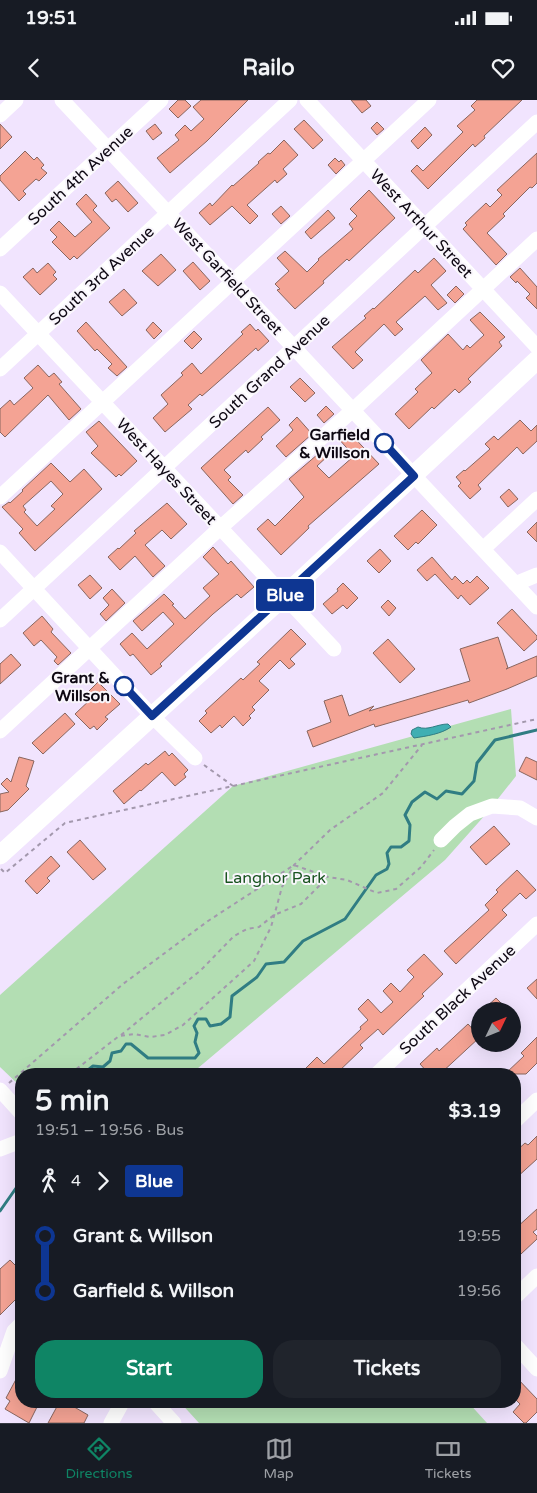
<!DOCTYPE html>
<meta charset="utf-8">
<style>
body{margin:0;font-family:"Varela Round",sans-serif;background:#20242c;color:#f1f3f6;height:100vh;display:flex;flex-direction:column;font-size:19px;white-space:nowrap}
*{box-sizing:border-box;margin:0}
p{font-size:16px;color:#9ea1a6}
.icon{flex:none;width:28px;height:28px;fill:none;stroke:currentColor;stroke-width:2;stroke-linecap:round;stroke-linejoin:round}
.map{position:relative;flex:1;overflow:hidden}
.side{position:absolute;left:15px;top:968px;width:506px;height:340px;display:flex;flex-direction:column;background:#171b24;border-radius:20px;box-shadow:0 5px 20px #0002}
.side>*{flex:none}
.badge{padding:0 10px;border-radius:4px;font-size:18px;line-height:32px}
.needle{width:32px;rotate:47deg}
.buttons{position:absolute;left:471px;top:902px;display:grid;gap:10px}
.buttons a{display:grid;place-items:center;width:50px;height:50px;border-radius:50%;background:#171b24;box-shadow:0 5px 20px #0002;font-size:25px}
.map>.badge{position:absolute;translate:-50% -50%;box-shadow:0 0 0 2px #fff}
.legs{display:flex;align-items:center;gap:8px;height:55px;padding:0 20px;font-size:16px}
.legs p{margin-inline-start:auto}
.overview{display:flex;align-items:center;justify-content:space-between;height:85px;padding:0 20px}
h1{font-size:28px;font-weight:700;line-height:38px}
.action{display:flex;gap:10px;margin-top:auto;padding:10px 20px}
.action a{flex:1;height:58px;border-radius:20px;background:#0f8565;color:#fff;font-size:20px;font-weight:700;line-height:58px;text-align:center}
.action a+a{background:#20242c;color:#f1f3f6}
ul{padding:0 20px;list-style:none}
li{display:flex;align-items:center;gap:18px;height:55px;font-size:19px}
li i{display:grid;place-items:center;width:8px;height:100%;margin:0 6px;background:currentColor}
li i::after{content:'';width:12px;height:12px;margin:-6px;border:4px solid;border-radius:50%;background:#171b24}
li p{margin-inline-start:auto}
li:first-child i{background:linear-gradient(#0000 50%,currentColor 0)}
li:last-child i{background:linear-gradient(currentColor 50%,#0000 0)}
.status{display:flex;justify-content:space-between;align-items:center;height:35px;padding:0 25px;background:#171b24;direction:ltr}
.status svg{height:14px;fill:currentColor}
header{display:flex;justify-content:space-between;align-items:center;height:65px;padding:0 20px;background:#171b24;font-size:22px;font-weight:700}
.tab-bar{display:flex;justify-content:space-around;align-items:center;height:70px;border-top:1px solid #363941;background:#171b24;font-size:14px;color:#9ea1a6}
.tab-bar a{display:grid;justify-items:center;gap:2px}
.tab-bar .active{color:#0f8565}
.map>svg:first-child{display:block}
.green{fill:#b3deb3}
.water{fill:#3fafb3;stroke:#307d83}
.lines{fill:none;stroke-linecap:round;stroke-linejoin:round}
.stream{stroke:#307d83;stroke-width:3}
.building{fill:#f4a394;stroke:#89665f;fill-rule:evenodd}
.path{stroke:#a398ad;stroke-width:2;stroke-dasharray:4 4;stroke-linecap:butt}
.minor{stroke:#fff;stroke-width:15}
.major{stroke:#fff;stroke-width:19}
.line-1-casing{stroke:#fff;stroke-width:11}
.line-1{stroke:#0e3692;stroke-width:8}
.stop-1-dot{fill:#fff;stroke:#0e3692;stroke-width:2.5}
.labels{text-anchor:middle;stroke-width:4;stroke-linejoin:round;paint-order:stroke}
.street-label{font-size:16px;fill:#0e0813;stroke:#f9f6fc}
.stop-label{font-size:16px;font-weight:bold;fill:#0e0813;stroke:#f9f6fc;text-anchor:end}
.park-label{font-size:16px;fill:#19541f;stroke:#f9f6fc}
</style>
<div class="status"><b>19:51</b><svg viewBox="0 0 49 12"><path d="M0 12V9h3v3zM5 12V6h3v6zM10 12V3h3v9zM15 12V0h3v12zM26 1h20v11H26zM47 4h2v5h-2z"/></svg></div>
<header><svg class="icon" aria-label="back" viewBox="0 0 24 24"><path d="M15 5l-7 7 7 7"/></svg>Railo<svg class="icon" aria-label="heart" viewBox="0 0 24 24"><path d="M12 20l-8-8c-3-5 5-10 8-4 3-6 11-1 8 4z"/></svg></header>
<div class="map">
<svg width="537" height="1323" viewBox="0 0 537 1323">
<rect width="100%" height="100%" fill="#f1e4fe"/>
<!-- green -->
<path class="green" d="M511,609l5,67 -30,38 -41,46 -254,214h-170v13l-21,-20v-72l233,-209z
M179,1301h288l20,22h-288z"/>
<!-- water -->
<path class="water" d="M448,624l3,3c-10,7 -24,9 -37,11l-3,-4 1,-4 6,-3c10,4 19,-3 30,-3z"/>
<g class="lines">
<!-- stream -->
<path class="stream" d="M88,974v-4l5,-4 10,1 7,-6 2,-8 9,-2 5,-7h5l17,14h47l4,-5 -4,-11 2,-9 -3,-7 4,-7h8l4,7 11,-2 9,-7 2,-21 25,-19 9,-13 18,-2 19,-21 42,-22 31,-44 11,-6 2,-5 -2,-11 4,-6h10l8,-6 1,-16 -5,-10 7,-13 13,-10 12,7 9,-8 16,3 12,-13 3,-18 18,-23 42,-10
M0,1111l21,-30"/>
</g>
<!-- building -->
<path class="building" d="M178,0h7l6,6 -13,12 -9,-9z
M201,0h47l-41,41 -37,32 -13,-15 22,-18 -4,-5 10,-10 6,6 13,-12 -11,-12z
M351,0h15l5,6 -9,7z
M477,0h45l-38,36 1,2 -10,9 -2,-3 -45,45 -17,-18 6,-6 6,6 40,-39 -6,-6 18,-16 -4,-4z
M304,20l19,20 -10,9 -19,-20z
M377,22l7,7 -7,6 -6,-7z
M0,24l12,13 -12,12z
M155,24l7,9 -9,7 -7,-9z
M425,27l7,8 -14,14 -7,-8z
M284,40l14,15 -15,14 4,5 -10,9 -2,-3 -28,25 11,11 -8,8 -18,-18 -22,19 -11,-12 11,-10 2,3 20,-21 1,1 26,-23 -1,-1 10,-9 2,1z
M25,51l9,9 3,-3 7,8 -3,3 6,5 -8,8 -3,-2 -13,12 3,3 -7,7 -19,-21v-4z
M537,53v30l-5,5 -2,-1 -27,27 2,2 -18,17 20,21 -11,11 -33,-36 4,-4 -2,-2 21,-20 4,4 12,-12 -5,-5z
M335,58l4,4 2,-2 4,5 -9,9 -8,-9z
M118,81l20,22 -10,9 -12,-13 -4,3 -7,-9z
M369,90l26,28 -46,43 -2,-2 -24,22 1,2 -29,26 -18,-19 3,-1 -5,-5 14,-13 -12,-13 8,-7 22,21 12,-12 -1,-1 35,-30 -4,-5 8,-8 -7,-7z
M86,94l11,12 -4,4 17,18 -33,31 -3,-3 -4,4 -18,-18 5,-5 -7,-7 9,-9 16,16 17,-15 -16,-18z
M281,106l9,10 -9,8 -9,-10z
M328,110l7,8 -24,21 -6,-7z
M161,154l15,16 -18,16 -16,-15z
M434,158l12,13 -15,14 16,18 -9,7 -13,-14 -29,26 7,7 -8,7 -11,-12 -29,28 8,8 -10,9 -21,-22 34,-29 -2,-2 9,-8 1,1 41,-39 3,3z
M193,162l17,19 -10,9 -17,-19z
M48,163l8,9 -3,3 4,4 -17,16 -17,-18 10,-9 4,5z
M520,168l17,19v22l-11,-11 4,-4 -13,-13 -1,2 -6,-6z
M456,186l8,8 -9,9 -8,-8z
M124,189l13,14 -15,13 -13,-14z
M480,212l25,25 -6,5 3,4 -34,33 3,3 -12,11 -4,-4 -21,20 -2,-2 -23,22 -14,-15 23,-22 -3,-3 17,-16 -11,-13 27,-26 15,16 4,-5 3,3 14,-13 -14,-15z
M86,222l41,45 -10,9 -9,-8 4,-4 -15,-15 -2,2 -18,-20z
M153,222l9,9 -8,8 -8,-9z
M250,224l6,7 2,-2 11,12 -11,10 -2,-3 -38,34 -16,14 -2,-2 -12,11 4,4 -27,23 -12,-14 15,-14 -7,-9 22,-20 -2,-2 11,-10 9,11 42,-40 -2,-2z
M194,231l8,8 -10,10 -8,-8z
M38,265l11,12 5,-4 8,9 -3,2 22,25 -12,11 -21,-25 -43,42 -5,-5v-23l10,-9 4,5 19,-17 -9,-10z
M300,278l15,15 -10,9 -15,-15z
M326,306l8,8 -10,9 -7,-8z
M268,307l12,13 -19,17 2,2 -15,14 -2,-3 -22,20 7,7 -3,3 15,15 -10,9 -32,-36z
M297,317l15,17 -26,23 -10,-11 17,-16 -4,-5z
M520,320l11,11 6,-6v16l-14,13 -6,-7 -39,38 3,4 -11,10 -12,-13 3,-3 -5,-6 8,-7 1,1 25,-22 -5,-5 9,-8 4,4z
M99,321l38,40 -16,15 -2,-2 -3,3 -25,-24 7,-7 -12,-14z
M346,329l33,35 -71,62 1,2 -28,27 -24,-26 11,-10 7,7 29,-29 -15,-18 36,-31 5,6 -13,12 12,12 25,-22 -17,-19z
M51,363l19,19 14,-13 18,20 -67,62 -16,-18 4,-4 -21,-22 7,-5 1,1 13,-12 -1,-1zM51,381l12,13 -12,12 4,3 -18,17 -13,-14 2,-2 -3,-4z
M509,389l9,10 -10,8 -8,-10z
M167,403l20,21 -16,15 -9,-9 -17,15 20,21 -12,11 -18,-21 -15,14 -12,-13 10,-9 1,1 17,-16 -2,-2z
M422,410l15,15 -19,19 -2,-2 -8,8 -14,-14z
M537,422v20l-10,-10z
M213,447l15,17 3,-3 23,26 -13,11 -4,-4 -24,20 -53,50 2,2 -11,9 -18,-21 -3,2 -10,-12 12,-11 15,16 27,-25 -11,-12 -21,19 -9,-10 31,-27 10,10 -2,1 13,14 25,-23 -7,-8 16,-14 -16,-17z
M380,449l11,12 -12,12 -12,-12z
M432,457l20,23 3,-4 8,8 4,-4 3,3 7,-7 12,12 -19,17 -9,-10 -3,4 -23,-25 -8,7 -10,-11z
M90,475l12,13 -12,11 -12,-14z
M343,483l15,15 -11,11 -4,-4 -11,9 -9,-10 15,-13 -1,-2z
M112,489l13,14 -19,18 -6,-7 9,-9 -6,-7z
M388,500l8,8 -7,8 -8,-9z
M512,509l25,27v3l-13,12 -27,-28z
M42,516l11,13 -2,3 20,21 -13,12 -4,-4 3,-4 -16,-17 -7,6 -11,-13z
M291,529l15,15 -16,15 5,5 -6,5 -9,-9 -21,21 10,9 -17,17 3,3 -6,6 2,2 -8,8 -9,-10 -12,12 -2,-3 -9,8 -12,-12 8,-8 -2,-2 36,-33 2,2 17,-16 -3,-2z
M498,537l10,31 -2,1 31,-13v20l-30,13 -38,14 -1,-3 -93,27 -1,-3 -61,23 -6,-16 24,-9 -7,-21 18,-6 7,21 25,-10 -5,5 101,-30 -10,-32z
M388,539l27,30 -15,14 -27,-30z
M11,554l10,11 -21,19v-20z
M98,582l22,22 -15,13 3,2 -11,11 -3,-4 -4,3 -15,-15 18,-17 -5,-5z
M65,613l10,11 -32,30 -11,-11z
M165,651l4,5 3,-3 16,17 -4,4 2,3 -11,9 -13,-14 -21,19 -1,-1 -16,14 -11,-13 33,-28 2,2z
M19,657l15,4 -8,25 3,3 -21,21 -8,2v-18l9,-2 -8,-8 6,-6 4,4z
M526,657l11,5v18l-18,-9z
M494,726l16,18 -24,21 -16,-18z
M80,740l26,29 -13,11 -26,-28z
M51,756l9,10 -13,12 3,3 -13,13 -12,-13z
M517,770l19,20 -10,9 -6,-6 -18,17 5,5 -51,49 -12,-13 45,-41 -4,-5 13,-13 -2,-2z
M424,854l19,20 -21,20 2,2 -41,39 -5,-6 -18,16 3,3 -27,26h-36l17,-17 7,7 37,-35 -1,-2 8,-7 -10,-11 10,-10 13,14 12,-11 -10,-11 8,-8 9,9 14,-15 -7,-7z
M537,879v20l-10,-11z
M496,898l13,13h-27z
M468,924l12,13 -40,37h-11l-9,-10 17,-16 2,3z
M537,937v26l-11,11h-21l19,-18 -3,-3z
M537,1036v23l-22,20v-27l10,-9 3,2z
M537,1109v20l-4,3 4,4v3l-16,15 -6,-7v-18z
M10,1160l11,11v23l-21,21v-46z
M21,1270v31h19l-11,22 -24,-14 5,-8 -4,-3z
M515,1276l22,23v13l-11,11h-2l-11,-11 7,-8 -5,-5z
M60,1301h4l24,14 -4,8h-36z"/>
<g class="lines">
<!-- path -->
<path class="path" d="M204,665l29,21
M1,769l4,4 60,-50 472,-104
M121,935l80,-65 33,-34 13,-7 12,-2 15,-12 27,-11 26,-26
M70,974l49,-38 15,-2 16,3 15,-2 18,-10 71,-64 17,-34 11,-40 12,-22 36,-35 53,-37 39,-48
M9,983l114,-99 85,-63 86,-56 34,12 19,3 30,13 19,-4 25,-22 13,-17"/>
<!-- minor -->
<path class="minor" d="M62,0l475,507
M307,0l230,247
M0,15l16,-15
M0,149l161,-149
M0,193l334,356
M0,269l290,-269
M0,397l429,-397
M483,449l54,-50
M0,452l152,164 43,42
M515,484l22,-9
M0,520l537,-498
M0,631l220,-203 133,-118 184,-171
M441,740l14,-14 15,-12 22,-8 28,2 17,10
M377,974l160,-150
M0,990l21,23
M515,1021l22,-21
M0,1049l21,-8
M515,1197l22,-21
M515,1245l22,24
M0,1271l14,-40 7,-7
M154,1301l20,22
M111,1323l12,-22"/>
<!-- major -->
<path class="major" d="M0,755l284,-259 253,-236"/>
</g>
<g class="lines">
<defs>
<path id="line-1" d="M124,586l28,30 262,-240 -30,-33"/>
</defs>
<!-- line-1 casing -->
<use href="#line-1" class="line-1-casing"/>
<!-- line-1 -->
<use href="#line-1" class="line-1"/>
</g>
<!-- markers -->
<g class="stop-1-dot">
<circle cx="384" cy="343" r="9"/>
<circle cx="124" cy="586" r="9"/>
</g>
<g class="labels">
<!-- street labels -->
<g class="street-label">
<text transform="translate(80 75) rotate(-43)" y="6">South 4th Avenue</text>
<text transform="translate(422 123) rotate(47)" y="6">West Arthur Street</text>
<text transform="translate(101 175) rotate(-43)" y="6">South 3rd Avenue</text>
<text transform="translate(228 176) rotate(47)" y="6">West Garfield Street</text>
<text transform="translate(269 271) rotate(-43)" y="6">South Grand Avenue</text>
<text transform="translate(167 371) rotate(47)" y="6">West Hayes Street</text>
<text transform="translate(457 899) rotate(-43)" y="6">South Black Avenue</text>
</g>
<!-- stop labels -->
<g class="stop-label">
<text x="370" y="340">Garfield<tspan x="370" dy="18">&amp; Willson</tspan></text>
<text x="110" y="583">Grant &amp;<tspan x="110" dy="18">Willson</tspan></text>
</g>
<!-- park labels -->
<g class="park-label">
<text x="275" y="783">Langhor Park</text>
</g>
</g>
</svg>
<div class="buttons">
<a><svg class="needle" viewBox="-14 -14 28 28"><path d="M0-13l5 13h-10z" fill="#e53935"/><path d="M0 13l5-13h-10z" fill="#9ea1a6"/></svg></a>
</div>
<b class="badge" style="left:285px;top:495px;background:#0e3692;color:#fff">Blue</b>
<section class="side">
<div class="overview"><div><h1>5 min</h1><p>19:51 – 19:56 · Bus</p></div><b>$3.19</b></div>
<div class="legs"><svg class="icon" aria-label="walk" viewBox="0 0 24 24"><circle cx="13" cy="4" r="2"/><path d="M13 8l-2 6 4 7M11 14l-3 7M7 12l3-4h3l4 4"/></svg>4<svg class="icon" aria-label="forward" viewBox="0 0 24 24"><path d="M9 5l7 7-7 7"/></svg><b class="badge" style="background:#0e3692;color:#fff">Blue</b></div>
<ul>
<li><i style="color:#0e3692"></i><b>Grant &amp; Willson</b><p>19:55</p></li>
<li><i style="color:#0e3692"></i><b>Garfield &amp; Willson</b><p>19:56</p></li>
</ul>
<div class="action"><a>Start</a><a>Tickets</a></div>
</section>
</div>
<nav class="tab-bar">
<a class="active"><svg class="icon" aria-label="directions" viewBox="0 0 24 24"><path d="M12 3l9 9-9 9-9-9zM9 14v-3h6M13 9l2 2-2 2"/></svg>Directions</a>
<a><svg class="icon" aria-label="map" viewBox="0 0 24 24"><path d="M3 6l6-2 6 2 6-2v14l-6 2-6-2-6 2zM9 4v14M15 6v14"/></svg>Map</a>
<a><svg class="icon" aria-label="tickets" viewBox="0 0 24 24"><path d="M3 7h18v10H3zM15 7v10"/></svg>Tickets</a>
</nav>
